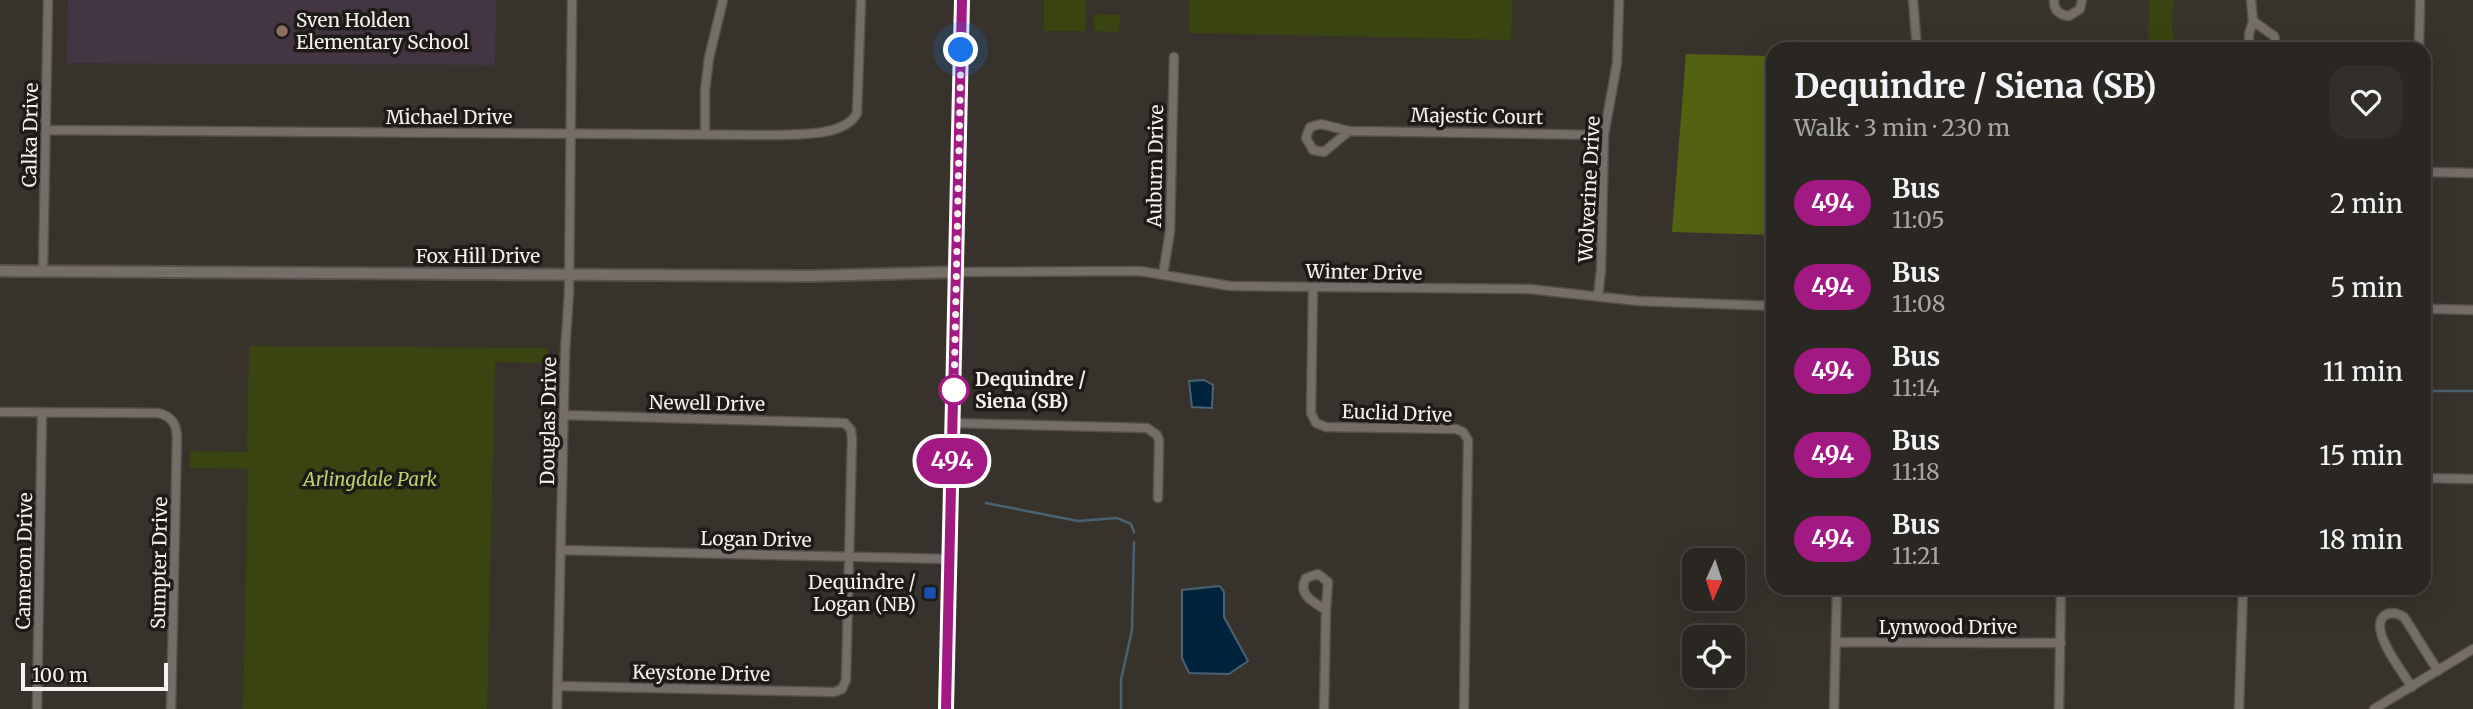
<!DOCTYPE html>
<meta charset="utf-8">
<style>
body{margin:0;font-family:Merriweather,serif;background:#322e2a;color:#f1f3f6;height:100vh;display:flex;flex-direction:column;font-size:26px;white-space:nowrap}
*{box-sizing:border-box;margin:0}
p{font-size:23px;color:#a5a5a5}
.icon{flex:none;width:38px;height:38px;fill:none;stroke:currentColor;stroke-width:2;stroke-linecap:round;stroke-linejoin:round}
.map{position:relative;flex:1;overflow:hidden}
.panel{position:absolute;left:1766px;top:42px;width:665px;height:553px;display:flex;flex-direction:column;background:#2a2621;border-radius:21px;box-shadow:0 7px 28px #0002,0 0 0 2px #46433f}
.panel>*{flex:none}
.badge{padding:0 14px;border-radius:23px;font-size:24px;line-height:46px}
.needle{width:46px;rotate:183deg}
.tools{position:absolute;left:1682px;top:548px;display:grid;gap:14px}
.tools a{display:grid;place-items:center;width:63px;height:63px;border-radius:14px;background:#2a2621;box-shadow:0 7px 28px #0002,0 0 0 2px #46433f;font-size:35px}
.scale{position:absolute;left:21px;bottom:18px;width:147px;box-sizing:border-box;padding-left:7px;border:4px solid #f5f1ee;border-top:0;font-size:19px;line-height:24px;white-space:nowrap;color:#f5f1ee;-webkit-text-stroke:5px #1d1a18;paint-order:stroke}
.you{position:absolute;width:35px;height:35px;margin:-18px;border:5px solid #fff;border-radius:50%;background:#1a73e8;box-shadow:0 0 0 10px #1a73e833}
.map>.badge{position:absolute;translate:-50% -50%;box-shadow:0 0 0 4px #fff}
.round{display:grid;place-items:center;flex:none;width:74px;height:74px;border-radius:21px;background:#322e2a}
.summary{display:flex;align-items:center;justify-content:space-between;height:119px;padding:0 28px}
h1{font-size:33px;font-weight:700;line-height:52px}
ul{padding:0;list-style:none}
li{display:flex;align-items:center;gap:21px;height:84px;padding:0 28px}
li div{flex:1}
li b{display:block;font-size:26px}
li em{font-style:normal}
li .badge{min-width:77px;font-weight:700;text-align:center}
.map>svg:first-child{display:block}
.education{fill:#443542}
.green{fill:#394410}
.forest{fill:#526211}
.water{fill:#00233c;stroke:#4a6171;stroke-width:2}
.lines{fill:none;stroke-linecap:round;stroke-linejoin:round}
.stream{stroke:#4a6171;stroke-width:2.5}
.street-casing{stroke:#57514d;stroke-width:11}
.secondary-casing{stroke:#57514d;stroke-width:14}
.street{stroke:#756e68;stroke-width:8}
.secondary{stroke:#756e68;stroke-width:10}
.line-casing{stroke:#fff;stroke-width:16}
.line{stroke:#a31984;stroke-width:10}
.walk{stroke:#f5f1ee;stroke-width:7;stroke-dasharray:0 12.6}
.education-dot{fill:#8d6e63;stroke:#1d1a18;stroke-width:2.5}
.stop-dot{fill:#fff;stroke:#a31984;stroke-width:3.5}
.transit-dot{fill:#1a4fb4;stroke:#1d1a18;stroke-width:2.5}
.labels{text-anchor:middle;stroke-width:7;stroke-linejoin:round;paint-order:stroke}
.poi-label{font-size:19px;fill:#f5f1ee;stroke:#1d1a18;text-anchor:start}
.street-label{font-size:19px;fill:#f5f1ee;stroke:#1d1a18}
.stop-label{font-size:19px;font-weight:bold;fill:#f5f1ee;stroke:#1d1a18;text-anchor:start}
.park-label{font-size:19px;font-style:italic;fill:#b9d26a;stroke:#1d1a18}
</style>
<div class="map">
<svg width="2473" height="709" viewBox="0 0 2473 709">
<rect width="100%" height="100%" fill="#38322c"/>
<!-- education -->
<path class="education" d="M68,0h428l-1,65 -428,-2z"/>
<!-- green -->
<path class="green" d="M1044,0h41v31h-41z
M1189,0h323l-1,40 -322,-7z
M2149,0h24l-1,31 5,18h-29z
M1094,14l26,1 -1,17 -25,-1z
M249,346l299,2v15l-53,-1 -8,347h-244l5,-240 -58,-1v-17l57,1z"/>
<!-- forest -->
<path class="forest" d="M1686,54l87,2v179l-101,-3z"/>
<!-- water -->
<path class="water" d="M1204,380l9,5 -1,23 -20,-1 -3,-26z
M1220,586l4,6v25l24,44 -19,13 -40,-1 -7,-15v-68z"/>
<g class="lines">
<!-- stream -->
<path class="stream" d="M2424,391h49
M986,503l92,18 39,-3 14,6 3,8
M1121,709v-29l11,-50 2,-88"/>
<defs>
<path id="street" d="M1913,0l4,49
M2054,0c0,10 5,15 15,16l11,-7 2,-9
M2253,21l21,15 3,13
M2249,49v-15l4,-13 -2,-21
M2419,49l1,-49
M46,130l727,5c24,-1 72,2 84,-22l4,-113
M1349,131l-25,21 -11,-2 -7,-12 4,-11 11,-3 28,7 255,4
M705,134v-44l4,-32 14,-58
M2424,172l49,1
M43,271l5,-271
M956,272l184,-1 90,15 299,3 109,12 135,5
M1163,275l7,-44 4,-174
M1313,287l-2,126 5,10 10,4 130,2 7,3 5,8 -4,269
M1598,296l3,-26 3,-135 13,-72 2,-63
M2424,305l9,4 40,1
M0,412l158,1c13,3 18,10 19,23l-6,273
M953,423l194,5 10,7 2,5 -1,58
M2424,478l49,1
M561,550l389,9
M1318,574l10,8 -2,28c-13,-8 -29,-16 -20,-32z
M1836,642l225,1
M558,686l276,6 8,-3 4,-9 6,-241 -1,-9 -6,-7 -281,-8
M2412,687c-9,-14 -42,-56 -29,-70 6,-6 14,-4 21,0l34,54
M37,709l5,-296
M557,709l8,-357 4,-60 3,-292
M1324,709l2,-99
M1834,709l3,-121
M2059,709l2,-121
M2239,709l4,-121
M2374,709l99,-60"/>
<path id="secondary" d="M0,271l810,5 146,-4
M946,709l16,-709"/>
</defs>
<!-- street casing -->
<use href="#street" class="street-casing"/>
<!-- secondary casing -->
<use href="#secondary" class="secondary-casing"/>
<!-- street -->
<use href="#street" class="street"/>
<!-- secondary -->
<use href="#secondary" class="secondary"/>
</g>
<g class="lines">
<defs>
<path id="line" d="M946,709l16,-709"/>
</defs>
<!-- line casing -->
<use href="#line" class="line-casing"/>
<!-- line -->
<use href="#line" class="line"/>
<!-- walk -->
<path class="walk" d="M954,390l7,-340"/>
</g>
<!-- markers -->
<circle class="education-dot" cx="282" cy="31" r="7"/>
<circle class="stop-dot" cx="954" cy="390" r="14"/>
<rect class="transit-dot" x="923" y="586" width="14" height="14" rx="3.5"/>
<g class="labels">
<!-- poi labels -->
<g class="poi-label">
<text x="296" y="27">Sven Holden<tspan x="296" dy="22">Elementary School</tspan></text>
<text x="916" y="589" text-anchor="end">Dequindre /<tspan x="916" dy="22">Logan (NB)</tspan></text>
</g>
<!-- street labels -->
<g class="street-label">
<text transform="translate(1477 116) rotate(1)" y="7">Majestic Court</text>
<text x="449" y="124">Michael Drive</text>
<text transform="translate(30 135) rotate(-89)" y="7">Calka Drive</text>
<text transform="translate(1155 166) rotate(-89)" y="7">Auburn Drive</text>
<text transform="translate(1589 189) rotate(-87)" y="7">Wolverine Drive</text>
<text x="478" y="263">Fox Hill Drive</text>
<text transform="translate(1364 272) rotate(1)" y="7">Winter Drive</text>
<text transform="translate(707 403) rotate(1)" y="7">Newell Drive</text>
<text transform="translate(1397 413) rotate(2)" y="7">Euclid Drive</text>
<text transform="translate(548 421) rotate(-89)" y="7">Douglas Drive</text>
<text transform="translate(756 539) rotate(1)" y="7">Logan Drive</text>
<text transform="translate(24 561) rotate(-89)" y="7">Cameron Drive</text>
<text transform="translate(159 563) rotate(-89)" y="7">Sumpter Drive</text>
<text x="1948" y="634">Lynwood Drive</text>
<text transform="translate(701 673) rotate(1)" y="7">Keystone Drive</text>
</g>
<!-- stop labels -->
<g class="stop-label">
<text x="975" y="386">Dequindre /<tspan x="975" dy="22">Siena (SB)</tspan></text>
</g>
<!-- park labels -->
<g class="park-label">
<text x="370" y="486">Arlingdale Park</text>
</g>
</g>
</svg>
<div class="tools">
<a><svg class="needle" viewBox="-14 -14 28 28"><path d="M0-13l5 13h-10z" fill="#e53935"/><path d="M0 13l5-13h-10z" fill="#a5a5a5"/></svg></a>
<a><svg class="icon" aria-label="locate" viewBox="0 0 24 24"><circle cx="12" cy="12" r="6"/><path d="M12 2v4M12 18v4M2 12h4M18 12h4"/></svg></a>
</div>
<div class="scale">100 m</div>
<div class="you" style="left:961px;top:50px"></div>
<b class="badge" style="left:952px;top:461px;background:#a31984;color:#fff">494</b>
<section class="panel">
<div class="summary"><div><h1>Dequindre / Siena (SB)</h1><p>Walk · 3 min · 230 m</p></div><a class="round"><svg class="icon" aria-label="heart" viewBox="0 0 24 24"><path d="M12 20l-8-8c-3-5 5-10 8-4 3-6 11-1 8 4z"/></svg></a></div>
<ul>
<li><span class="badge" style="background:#a31984;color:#fff">494</span><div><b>Bus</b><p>11:05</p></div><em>2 min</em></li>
<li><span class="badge" style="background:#a31984;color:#fff">494</span><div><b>Bus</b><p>11:08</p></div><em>5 min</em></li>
<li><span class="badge" style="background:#a31984;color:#fff">494</span><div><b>Bus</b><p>11:14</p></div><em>11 min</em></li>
<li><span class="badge" style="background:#a31984;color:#fff">494</span><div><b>Bus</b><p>11:18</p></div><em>15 min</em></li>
<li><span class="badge" style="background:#a31984;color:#fff">494</span><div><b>Bus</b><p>11:21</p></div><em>18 min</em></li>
</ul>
</section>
</div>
